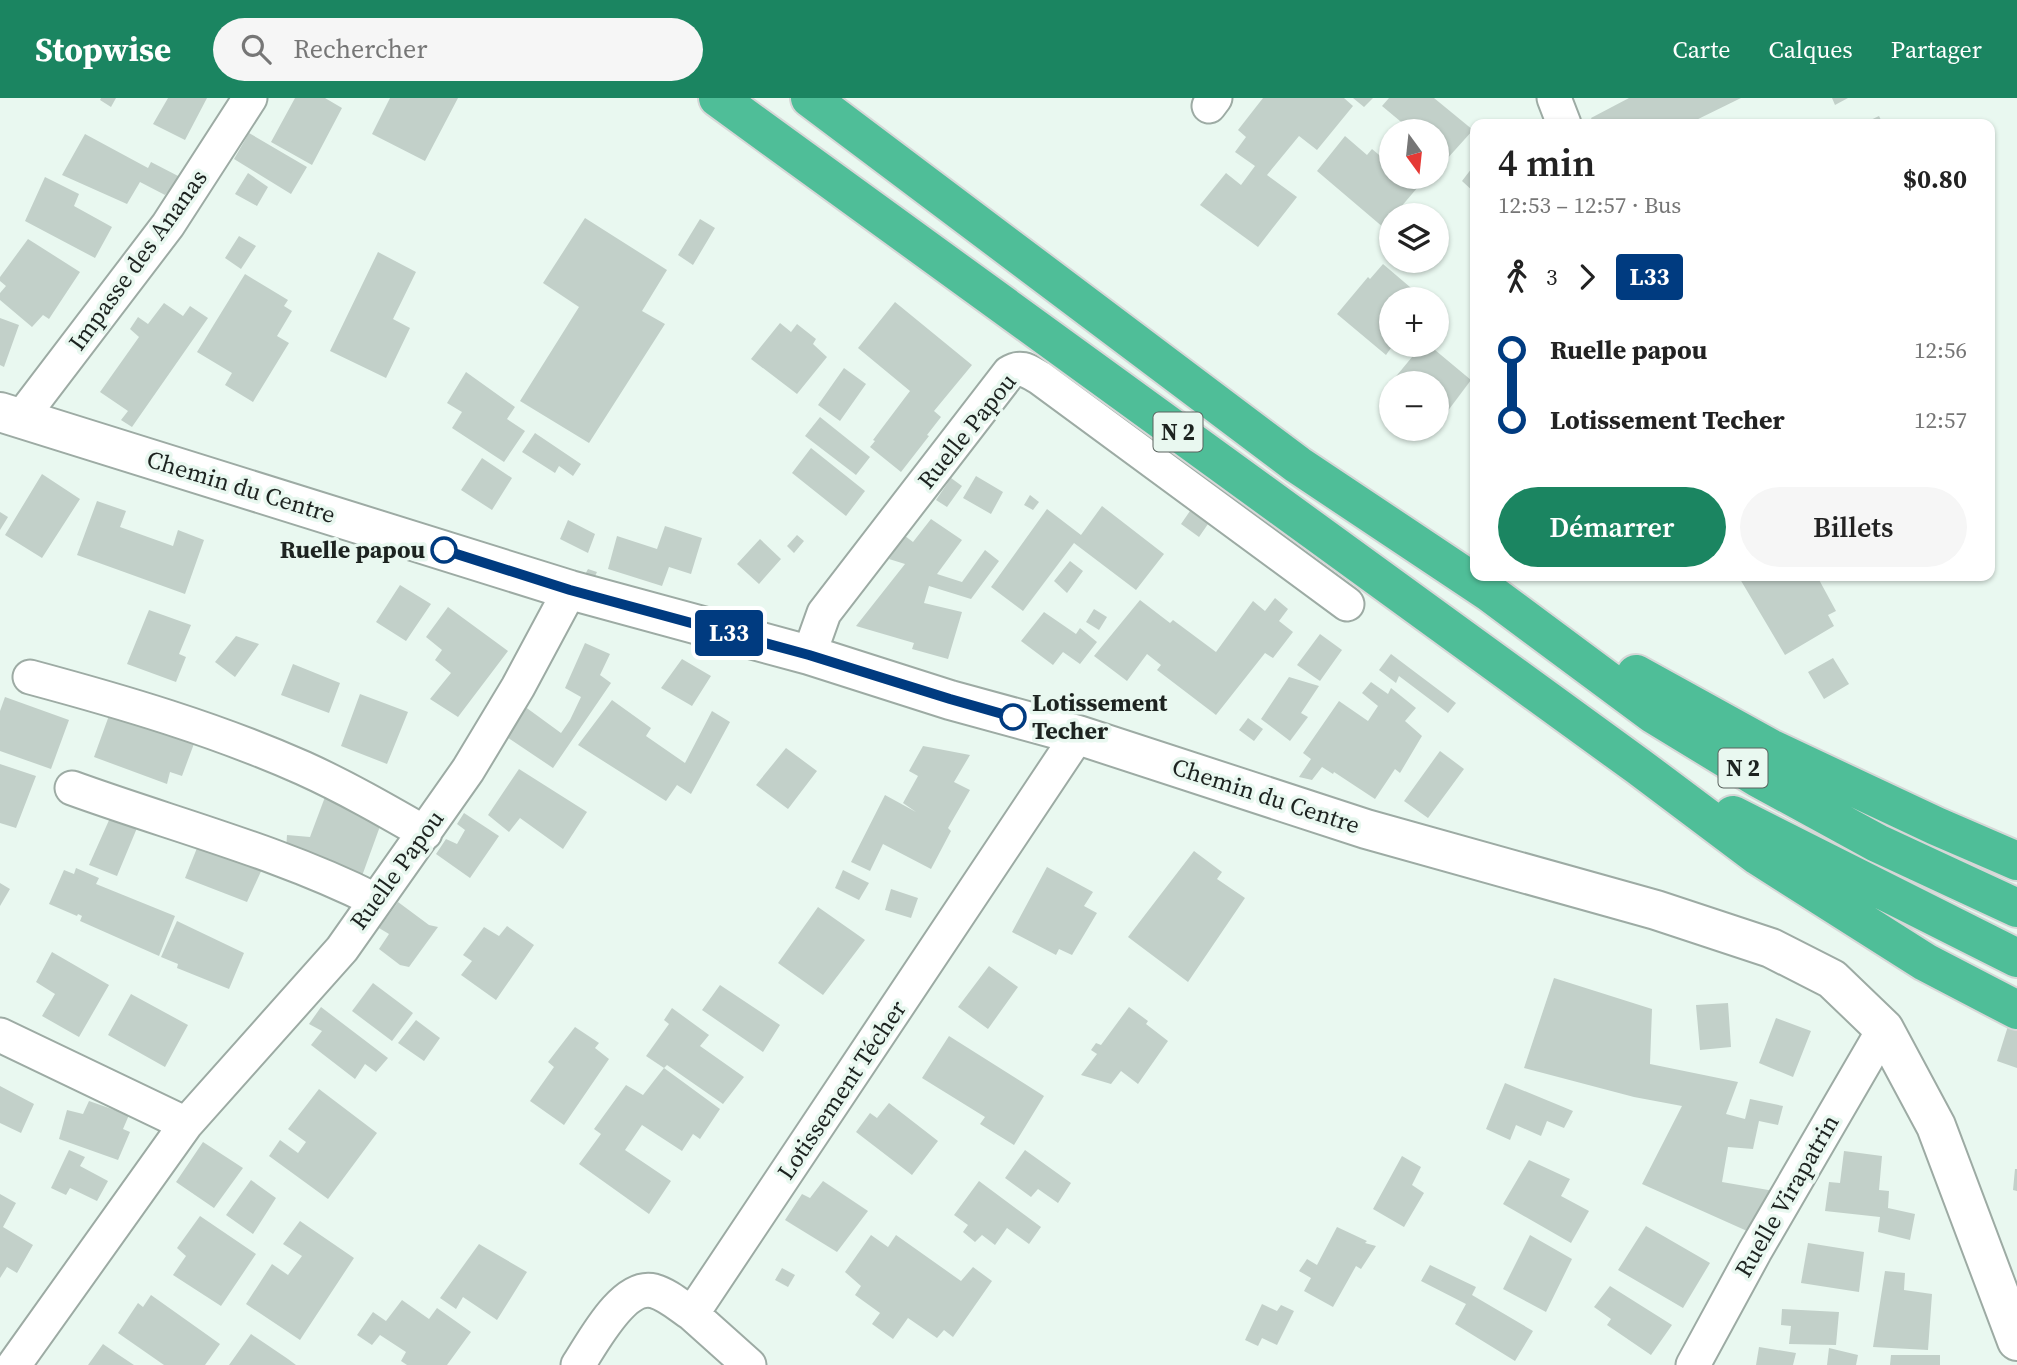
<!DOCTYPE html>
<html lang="fr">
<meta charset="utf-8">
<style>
body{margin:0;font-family:"Source Serif 4",serif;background:#f6f6f6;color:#222;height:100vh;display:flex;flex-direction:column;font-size:26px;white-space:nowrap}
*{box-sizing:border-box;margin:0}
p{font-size:23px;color:#767676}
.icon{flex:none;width:38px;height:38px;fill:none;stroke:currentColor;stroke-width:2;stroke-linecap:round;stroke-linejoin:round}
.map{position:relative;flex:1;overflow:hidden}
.panel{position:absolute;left:1470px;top:21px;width:525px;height:462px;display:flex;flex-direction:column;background:#fff;border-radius:14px;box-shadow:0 2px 5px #0004}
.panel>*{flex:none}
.badge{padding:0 14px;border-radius:5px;font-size:24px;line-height:46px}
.needle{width:46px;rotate:165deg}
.controls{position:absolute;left:1379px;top:21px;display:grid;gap:14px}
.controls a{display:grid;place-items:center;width:70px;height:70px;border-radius:50%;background:#fff;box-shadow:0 2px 5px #0004;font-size:35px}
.map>.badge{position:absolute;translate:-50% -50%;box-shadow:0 0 0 4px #fff}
.legs{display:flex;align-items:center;gap:10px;height:77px;padding:0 28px;font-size:23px}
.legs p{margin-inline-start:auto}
.overview{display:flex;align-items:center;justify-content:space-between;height:119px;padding:0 28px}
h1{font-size:38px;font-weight:600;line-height:52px}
.action{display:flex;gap:14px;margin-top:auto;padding:14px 28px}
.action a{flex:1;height:80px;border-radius:42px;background:#1b8561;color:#fff;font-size:28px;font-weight:600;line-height:80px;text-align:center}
.action a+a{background:#f6f6f6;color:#222}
ul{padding:0 28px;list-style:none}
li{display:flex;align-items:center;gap:24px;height:70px;font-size:26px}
li i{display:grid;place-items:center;width:10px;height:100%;margin:0 9px;background:currentColor}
li i::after{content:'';width:18px;height:18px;margin:-9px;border:5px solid;border-radius:50%;background:#fff}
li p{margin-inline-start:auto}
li:first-child i{background:linear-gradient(#0000 50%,currentColor 0)}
li:last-child i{background:linear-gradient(currentColor 50%,#0000 0)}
header{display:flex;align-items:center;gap:42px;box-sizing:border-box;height:98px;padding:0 35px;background:#1b8561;color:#fff}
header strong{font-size:33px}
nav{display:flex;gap:38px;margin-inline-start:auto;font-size:24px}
.search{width:490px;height:63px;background:#f6f6f6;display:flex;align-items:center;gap:18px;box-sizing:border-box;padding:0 24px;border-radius:38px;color:#767676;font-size:26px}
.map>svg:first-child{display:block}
.building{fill:#c2d0c9}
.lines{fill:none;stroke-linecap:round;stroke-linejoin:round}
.minor-casing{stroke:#9daba4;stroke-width:37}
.tertiary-casing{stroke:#9daba4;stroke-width:42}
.trunk-casing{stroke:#d6d7d7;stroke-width:42}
.minor{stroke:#fff;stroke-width:33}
.tertiary{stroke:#fff;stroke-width:38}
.trunk{stroke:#4fbe98;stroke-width:38}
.line-1-casing{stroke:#fff;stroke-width:16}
.line-1{stroke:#003b80;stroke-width:10}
.stop-1-dot{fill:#fff;stroke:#003b80;stroke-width:3.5}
.labels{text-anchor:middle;stroke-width:7;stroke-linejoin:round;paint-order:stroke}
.shield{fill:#e9f8f0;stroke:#5a635e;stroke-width:2}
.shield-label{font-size:23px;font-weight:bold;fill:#1d2320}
.street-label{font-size:24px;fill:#1d2320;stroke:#e9f8f0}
.stop-label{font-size:24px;font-weight:bold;fill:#1d2320;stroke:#e9f8f0;text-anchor:end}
</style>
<header>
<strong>Stopwise</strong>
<div class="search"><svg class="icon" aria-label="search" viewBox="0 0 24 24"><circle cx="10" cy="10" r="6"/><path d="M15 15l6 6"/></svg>Rechercher</div>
<nav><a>Carte</a><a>Calques</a><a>Partager</a></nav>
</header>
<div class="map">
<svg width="2017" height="1267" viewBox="0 0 2017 1267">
<rect width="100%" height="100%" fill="#e9f8f0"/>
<!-- building -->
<path class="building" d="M101,0h15l-5,9 -11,-7z
M168,0h39l-22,42 -32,-16z
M295,0h30l17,10 -30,57 -41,-23z
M390,0h68l-33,63 -53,-27z
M1263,0h81l9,8 -36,44 -18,-14 -32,39 30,22 -39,50 -58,-42 26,-32 15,12 14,-19 -20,-14 11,-15 -8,-7z
M1353,0h20l-9,9z
M1389,0h45l39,32 -27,30 -9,-8v-21h-25l-30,-25z
M1629,0h112l-53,26h-94l-3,-6z
M1832,0h16l-13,7z
M1879,18l4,8h-21z
M249,35l58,34 -16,27 -57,-35z
M85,36l63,34 3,-6 29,15 -15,18 -25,-13 -13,22 -65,-29z
M1345,38l22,19 5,-6 19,16v12h15l12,10 -24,28h-3v4l-7,9 -67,-57z
M1475,66v29l-13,-12z
M248,75l20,14 -11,19 -22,-12z
M45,79l34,17 -5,12 38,21 -17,31 -70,-37z
M585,120l82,52 -25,41 23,13 -76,119 -69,-42 59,-94 -36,-24z
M700,121l15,9 -22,37 -15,-10z
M239,138l17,10 -15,23 -16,-11z
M28,141l52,33 -31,47 -6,-4 -11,12 -32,-27v-7l6,-7 -6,-5v-4z
M378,154l38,20 -23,47 17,9 -24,50 -56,-27z
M1383,166l41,35h-33v46h2l-7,10 -49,-41 31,-37 2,2z
M245,176l43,26 -4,6 8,5 -15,25 12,7 -36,59 -28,-17 7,-12 -35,-21z
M895,204l77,63 -38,46 7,6 -14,18 2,1 -28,36 -31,-25 5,-6 -2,-1 37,-49 -52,-43z
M164,205l19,13 7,-10 18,12 -76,109 -11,-7 7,-9 -28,-19 39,-55 -9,-8 8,-12 10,7z
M0,220l19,7 -15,42 -4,-2z
M780,225l11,9 6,-8 19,15 -3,5 14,13 -30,37 -46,-35z
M1422,247h7l42,35 -30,40 -4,-3v-34h-40l-4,-3z
M844,270l22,16 -26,37 -22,-16z
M466,274l49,35 -8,12 18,12 -21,31 -52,-34 10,-16 -15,-9z
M820,319l50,40 -14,18 -51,-39z
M535,335l46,31 -8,12 -14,-10 -4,7 -33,-21z
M811,350l54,43 -19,25 -54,-43z
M482,360l30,20 -20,32 -31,-20z
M42,376l38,25 -38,59 -37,-23z
M976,378l27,16 -12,22 -28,-16z
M951,380l11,8 -15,21 -11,-7z
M1030,397l9,7 -6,8 -9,-5z
M97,403l29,10 -6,16 53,19 5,-16 26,10 -19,54 -108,-39z
M1102,408l62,48 -28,36 -62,-47 -51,68 -32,-24 56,-78 34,26z
M1190,413l18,13 -9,13 -18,-13z
M0,414l8,5 -8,13z
M931,421l31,21 -25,34 25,8 23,-32 14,11 -28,38 -42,-13 -5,17 38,9 -14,47 -36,-10 2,-6 -58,-17 49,-62 -16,-5 16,-23 8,6z
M568,422l27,14 -7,19 -28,-14z
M665,428l37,12 -11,36 -22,-7 -7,19 -54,-17 9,-33 40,13z
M797,437l7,6 -10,12 -7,-7z
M760,441l21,20 -22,25 -22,-20z
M1070,463l13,10 -16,22 -13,-12z
M588,471l9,3 -7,15 -10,-3z
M1746,478h71l19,35 -8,4 6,11 -49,29 -45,-76z
M400,487l31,19 -25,37 -30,-19z
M1275,500l13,11 -9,12 14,11 -20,26 -8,-5 -49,62 -59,-45 4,-5 -14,-11 -20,27 -33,-25 46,-56 30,23 3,-3 43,32 37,-51 12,10z
M448,509l60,44 -50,66 -28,-18 21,-26 -16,-13 7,-10 -16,-13z
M1094,511l13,8 -8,13 -13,-8z
M149,512l42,15 -12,29 7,3 -10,25 -49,-18z
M1044,514l32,22 4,-6 17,14 -17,22 -17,-12 -10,13 -32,-24z
M1320,536l22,16 -22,31 -23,-16z
M236,538l23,8 -24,33 -20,-15z
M585,545l25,11 -10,21 11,8 -58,85 -49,-33 20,-29 37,27 9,-13 11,-23 -16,-9z
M1391,556l65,49 -8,10 -49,-37 -3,7 -17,-13z
M1833,560l16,26 -25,15 -16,-27z
M682,561l29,17 -19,30 -31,-18z
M293,566l47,19 -11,30 -48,-18z
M1289,579l30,9 -18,27 7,4 -18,24 -29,-22z
M1371,584l17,12 3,-6 25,20 -11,13 17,15 -22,37 -5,-4 -20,30 -41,-27 -1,2 -11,-7 -10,13 -13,-3 12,-18 -8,-6 36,-52 29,20 10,-15 -16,-13z
M360,596l48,18 -21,52 -46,-18z
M5,599l64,23 -18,49 -51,-18v-40z
M612,602l39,28 -5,8 39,27 27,-52 18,11 -39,72 -14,-9 -11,16 -88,-56z
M111,612l84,31 -13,35 -12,-4 -3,12 -73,-27z
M1248,620l15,11 -9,12 -15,-11z
M923,648l47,9 -16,27 16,8 -22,38 3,3 -20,38 -48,-25 -13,27 -19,-9 34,-67 31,17 -13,-9 15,-27 -9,-5z
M786,650l31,23 -29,38 -32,-24z
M1440,653l24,18 -36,49 -24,-17z
M0,666l36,12 -20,52 -16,-5z
M519,671l68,43 -24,37 -43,-31 -11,14 -21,-17z
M325,699l58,21 -21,58 -76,-26 1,-15 23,2z
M464,715l35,23 -29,42 -34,-24 10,-15 11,5 8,-14 -8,-6z
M110,720l27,10 -20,48 -28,-11z
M199,745l64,24 -16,35 -62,-24z
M1194,753l28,21 -5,7 28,19 -57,84 -60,-45z
M1047,769l46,25 -9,14 13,7 -25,42 -13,-6 -3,6 -44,-23z
M76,770l23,10 -3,6 79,32 -16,40 -79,-35 2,-5 -4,-2 -1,2 -28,-12 15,-34 10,4z
M843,772l26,13 -10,17 -24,-12z
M0,785l10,6 -10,17z
M891,791l27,9 -7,20 -26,-8z
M398,804l31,23 9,2 -29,40 -9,-2 -21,-16 10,-15 -10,-6z
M818,809l47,33 -42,55 -45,-32z
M177,823l67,32 -15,36 -52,-21 1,-4 -17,-7z
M507,828l27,19 -38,55 -35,-25 11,-14 -9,-6 21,-28 15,9z
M52,854l57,33 -30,52 -37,-21 13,-22 -19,-12z
M989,868l29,21 -30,42 -30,-22z
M1554,880l98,31 -2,55 88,18 -12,32 19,5 5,-20 33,7 -5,19 -19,-4 -6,28 -25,-2 -6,35 58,10 -24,43 -114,-51 40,-78 -48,-9 -110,-29z
M373,885l40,30 -21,28 -40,-30z
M720,887l60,40 -17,27 -61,-42z
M131,896l57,31 -23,42 -57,-32z
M1728,905l3,44 -31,3 -4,-45z
M321,909l67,51 -12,14 -11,-8 -10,15 -44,-34 11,-14 -13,-7z
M1129,909l19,14 -2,3 22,17 -30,43 -17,-13 -10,13 -30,-9 16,-21 -6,-4 5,-7 5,2z
M672,910l37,27 -9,11 44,31 -21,27 -56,-39 -3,3 -18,-12 23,-32 -5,-4z
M1776,920l35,13 -18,46 -34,-14z
M416,922l24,18 -16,23 -26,-18z
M2008,928l9,3v39l-20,-7z
M575,929l24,16 -4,5 14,11 -45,66 -34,-24 24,-34 -6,-5z
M949,938l95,60 -30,49 -34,-21 5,-7 -63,-39z
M664,970l56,41 -20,30 -7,-5 -11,17 -40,-26 -17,25 46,31 -22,33 -70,-50 22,-30 -7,-5 32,-44 17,10z
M1505,985l68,28 -9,17 -17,-7 -6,15 -25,-11 -6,15 -24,-11z
M0,988l34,18 -13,29 -21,-10z
M319,991l58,44 -49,66 -59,-43 11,-16 18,13 8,-11 -18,-13z
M89,1003l40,14 -6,14 7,3 -12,28 -59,-21 8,-29 16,4z
M889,1005l49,38 -26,34 -56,-43 14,-19 7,5z
M203,1044l40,26 -29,40 -38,-26z
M69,1052l16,7 -5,9 28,15 -11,20 -27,-13 -4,7 -15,-7z
M1025,1052l46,33 -13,20 -20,-14 -7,8 -26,-19z
M1844,1053l38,5 -3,34 10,1 -1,17 27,6 -5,26 -32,-8 2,-15 -55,-6 4,-29 11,1z
M1402,1058l19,11 -9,18 12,8 -20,34 -31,-18z
M1529,1062l41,19 -9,17 28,15 -18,32 -68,-39z
M2015,1071h2v22l-4,-1z
M251,1082l25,18 -23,36 -27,-19z
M823,1083l45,30 -31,41 -52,-32 17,-26 8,4z
M979,1083l62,46 -12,17 -22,-16 -12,17 -13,-10 -7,7 -12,-10 5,-7 -14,-10z
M0,1096l16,9 -13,24 30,18 -16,28 -10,-6 -7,11z
M200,1118l56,38 -35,52 -48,-31 13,-19 -9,-8z
M300,1123l54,37 -54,82 -54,-36 26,-40 16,11 14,-19 -19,-12z
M1646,1128l64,37 -27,45 -65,-38z
M1337,1129l30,14 -2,2 11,3 -15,23 -5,-3 -23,41 -29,-16 7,-13 -12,-7 8,-12 10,6z
M871,1137l17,12 8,-12 65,46 12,-14 19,14 -39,56 -9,-7 -7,8 -29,-20 -15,21 -21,-15 8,-11 -25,-18 6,-9 -16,-14z
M1530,1137l42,24 -26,53 -43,-23z
M1808,1145l56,9 -5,40 -58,-9z
M479,1146l48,28 -30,48 -34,-23 -7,12 -16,-11z
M1430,1167l46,22 -4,8 61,36 -18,30 -60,-37 11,-20 -45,-23z
M782,1170l13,7 -7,12 -13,-7z
M1885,1173l20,2 -1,17 28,4 -4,56 -55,-3z
M1610,1188l62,39 -21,30 -44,-30 4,-6 -17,-12z
M151,1197l69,49 -15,21h-41l-46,-32 20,-30 5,4z
M402,1202l27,19 8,-11 34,24 -24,33h-40l-6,-4 5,-9 -26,-17 -8,10 -15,-10 16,-23 13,9z
M1262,1206l15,7 4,-6 13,6 -17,34 -15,-7 -4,8 -13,-6z
M1782,1211l57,3 -3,33 -47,-1 2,-18 -10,-1z
M251,1236l37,25 8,6h-67z
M103,1246l13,9 18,12h-46z
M1759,1249l37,6 -3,12h-37z
M1829,1250l29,7 -2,10h-29z
M1891,1257h49v10h-50z"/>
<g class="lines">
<defs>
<path id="minor" d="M1554,0l10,26
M1209,8l6,-8
M21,320l147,-193 82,-127
M809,557l15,-42 185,-240c12,-8 19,-2 31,5l307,226
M30,579c93,25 185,52 273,91 42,19 82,42 122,65
M72,690c99,36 208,64 303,112
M0,937l186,89
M692,1216l57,51
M14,1267l172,-241 156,-175 126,-179 50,-83 52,-97
M578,1267c14,-21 45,-82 76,-74 14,4 26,15 38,23l386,-579
M1693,1267l62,-114 129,-222"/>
<path id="tertiary" d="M0,314l570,178 239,65 141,45 128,35 288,94 290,81 115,38 61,31 52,50 52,97 81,215"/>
<path id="trunk" d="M718,0l920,668 120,90 167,106 92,48
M810,0l488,367 192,128 163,121 105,64 119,65 140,65
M1636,576l134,74 166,78 81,35
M1733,717l284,143"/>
</defs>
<!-- minor casing -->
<use href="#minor" class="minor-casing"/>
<!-- tertiary casing -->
<use href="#tertiary" class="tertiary-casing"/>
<!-- trunk casing -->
<use href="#trunk" class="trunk-casing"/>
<!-- minor -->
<use href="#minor" class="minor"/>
<!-- tertiary -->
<use href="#tertiary" class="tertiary"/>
<!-- trunk -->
<use href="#trunk" class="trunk"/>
</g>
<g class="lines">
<defs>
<path id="line-1" d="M444,452l126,40 239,65 141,44 63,18"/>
</defs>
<!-- line-1 casing -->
<use href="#line-1" class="line-1-casing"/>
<!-- line-1 -->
<use href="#line-1" class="line-1"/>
</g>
<!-- markers -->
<g class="stop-1-dot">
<circle cx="444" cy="452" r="12"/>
<circle cx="1013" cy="619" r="12"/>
</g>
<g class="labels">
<!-- shield labels -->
<g class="shield">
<rect x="1153.5" y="314.5" width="49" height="39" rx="5"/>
<rect x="1718.5" y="650.5" width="49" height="39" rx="5"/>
</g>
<g class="shield-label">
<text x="1178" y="342">N 2</text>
<text x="1743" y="678">N 2</text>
</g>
<!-- street labels -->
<g class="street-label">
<text transform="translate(138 162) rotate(-54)" y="8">Impasse des Ananas</text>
<text transform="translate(967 333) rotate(-51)" y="8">Ruelle Papou</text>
<text transform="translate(241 389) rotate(17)" y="8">Chemin du Centre</text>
<text transform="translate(1266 698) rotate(18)" y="8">Chemin du Centre</text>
<text transform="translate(397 772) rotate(-54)" y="8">Ruelle Papou</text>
<text transform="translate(842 992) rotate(-56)" y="8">Lotissement Técher</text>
<text transform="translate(1787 1098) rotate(-60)" y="8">Ruelle Virapatrin</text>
</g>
<!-- stop labels -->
<g class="stop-label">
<text x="425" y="460">Ruelle papou</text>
<text x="1032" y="613" text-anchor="start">Lotissement<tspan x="1032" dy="28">Techer</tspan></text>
</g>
</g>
</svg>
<div class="controls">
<a><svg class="needle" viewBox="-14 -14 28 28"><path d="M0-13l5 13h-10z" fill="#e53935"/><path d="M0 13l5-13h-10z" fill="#767676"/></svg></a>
<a><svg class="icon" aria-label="layers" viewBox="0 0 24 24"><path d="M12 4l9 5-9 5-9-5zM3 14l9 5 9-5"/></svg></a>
<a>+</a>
<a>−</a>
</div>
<b class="badge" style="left:729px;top:535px;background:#003b80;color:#fff">L33</b>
<section class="panel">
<div class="overview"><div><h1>4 min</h1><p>12:53 – 12:57 · Bus</p></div><b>$0.80</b></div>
<div class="legs"><svg class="icon" aria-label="walk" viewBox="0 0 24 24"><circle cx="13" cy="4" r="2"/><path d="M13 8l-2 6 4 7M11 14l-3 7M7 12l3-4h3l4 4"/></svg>3<svg class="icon" aria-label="forward" viewBox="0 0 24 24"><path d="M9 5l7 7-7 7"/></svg><b class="badge" style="background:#003b80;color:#fff">L33</b></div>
<ul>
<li><i style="color:#003b80"></i><b>Ruelle papou</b><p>12:56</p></li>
<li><i style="color:#003b80"></i><b>Lotissement Techer</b><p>12:57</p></li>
</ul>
<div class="action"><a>Démarrer</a><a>Billets</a></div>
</section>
</div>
